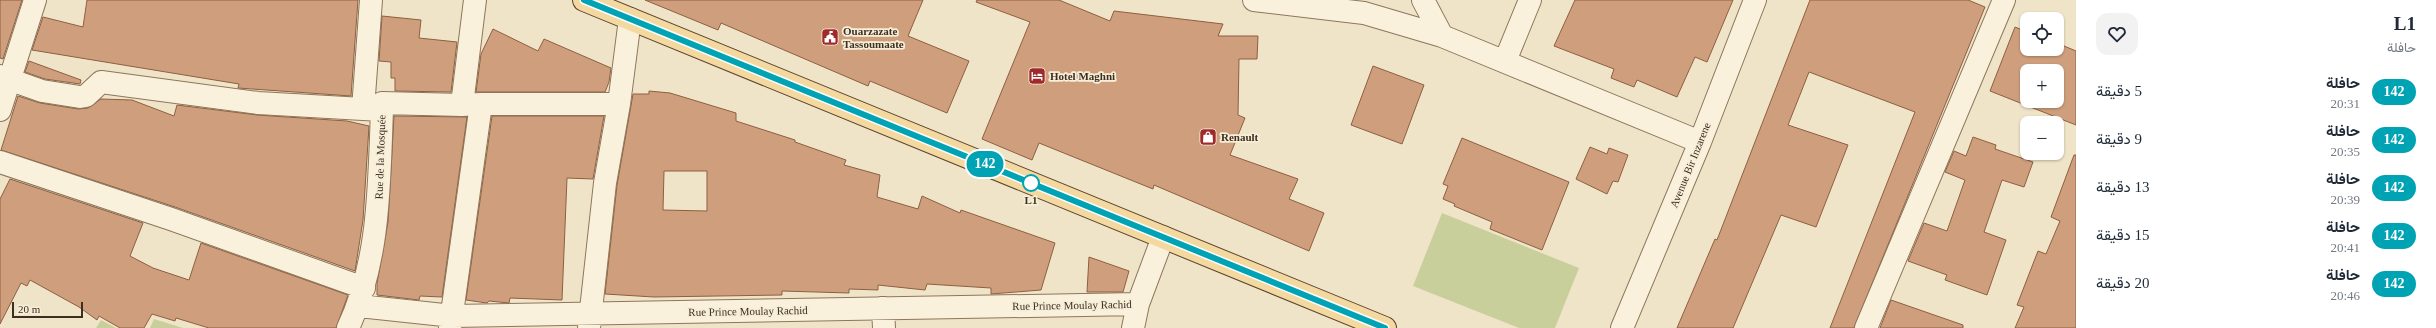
<!DOCTYPE html>
<html lang="ar">
<meta charset="utf-8">
<style>
body{margin:0;font-family:"Times New Roman",Vazirmatn,serif;background:#f2f2f3;color:#1f2937;direction:rtl;height:100vh;display:flex;flex-direction:column;font-size:15px;white-space:nowrap}
*{box-sizing:border-box;margin:0}
p{font-size:13px;color:#747a83}
.icon{flex:none;width:22px;height:22px;fill:none;stroke:currentColor;stroke-width:2;stroke-linecap:round;stroke-linejoin:round}
.map{position:relative;flex:1;overflow:hidden;direction:ltr}
.sheet{display:flex;flex-direction:column;background:#fff;width:360px}
.sheet>*{flex:none}
.badge{padding:0 8px;border-radius:13px;font-size:14px;line-height:26px}
.tools{position:absolute;left:2020px;top:12px;display:grid;gap:8px}
.tools a{display:grid;place-items:center;width:44px;height:44px;border-radius:8px;background:#fff;box-shadow:0 1px 3px #0004;font-size:20px}
.scale{position:absolute;left:12px;bottom:10px;width:71px;box-sizing:border-box;padding-left:4px;border:2px solid #3d2e20;border-top:0;font-size:11px;line-height:14px;white-space:nowrap;color:#3d2e20;-webkit-text-stroke:3px #f7eed8;paint-order:stroke}
.map>.badge{position:absolute;translate:-50% -50%;box-shadow:0 0 0 2px #fff}
.round{display:grid;place-items:center;flex:none;width:42px;height:42px;border-radius:12px;background:#f2f2f3}
.overview{display:flex;align-items:center;justify-content:space-between;height:68px;padding:0 20px}
h1{font-size:19px;font-weight:600;line-height:30px}
ul{padding:0;list-style:none}
li{display:flex;align-items:center;gap:12px;height:48px;padding:0 20px}
li div{flex:1}
li b{display:block;font-size:15px}
li em{font-style:normal}
li .badge{min-width:44px;font-weight:700;text-align:center}
main{display:flex;flex:1;min-height:0}
.map>svg:first-child{display:block}
.green{fill:#c9cf9b}
.building{fill:#cf9f7d;stroke:#8d5f41;fill-rule:evenodd}
.lines{fill:none;stroke-linecap:round;stroke-linejoin:round}
.minor-casing{stroke:#8d765c;stroke-width:24}
.primary-casing{stroke:#5b4430;stroke-width:24}
.minor{stroke:#faf1dc;stroke-width:22}
.primary{stroke:#f3d9a0;stroke-width:22}
.line-casing{stroke:#fff;stroke-width:9}
.line{stroke:#00a3b4;stroke-width:6}
.stop-dot{fill:#fff;stroke:#00a3b4;stroke-width:2}
.labels{text-anchor:middle;stroke-width:3.5;stroke-linejoin:round;paint-order:stroke}
.poi-label{font-size:11px;font-weight:bold;fill:#3d2e20;stroke:#f7eed8;text-anchor:start}
.street-label{font-size:11px;fill:#3d2e20;stroke:#f7eed8}
.stop-label{font-size:11px;font-weight:bold;fill:#3d2e20;stroke:#f7eed8}
</style>
<main>
<section class="sheet">
<div class="overview"><div><h1>L1</h1><p>حافلة</p></div><a class="round"><svg class="icon" aria-label="heart" viewBox="0 0 24 24"><path d="M12 20l-8-8c-3-5 5-10 8-4 3-6 11-1 8 4z"/></svg></a></div>
<ul>
<li><span class="badge" style="background:#00a3b4;color:#fff">142</span><div><b>حافلة</b><p>20:31</p></div><em>5 دقيقة</em></li>
<li><span class="badge" style="background:#00a3b4;color:#fff">142</span><div><b>حافلة</b><p>20:35</p></div><em>9 دقيقة</em></li>
<li><span class="badge" style="background:#00a3b4;color:#fff">142</span><div><b>حافلة</b><p>20:39</p></div><em>13 دقيقة</em></li>
<li><span class="badge" style="background:#00a3b4;color:#fff">142</span><div><b>حافلة</b><p>20:41</p></div><em>15 دقيقة</em></li>
<li><span class="badge" style="background:#00a3b4;color:#fff">142</span><div><b>حافلة</b><p>20:46</p></div><em>20 دقيقة</em></li>
</ul>
</section>
<div class="map">
<svg width="2076" height="328" viewBox="0 0 2076 328">
<rect width="100%" height="100%" fill="#f0e4c8"/>
<!-- green -->
<path class="green" d="M1442,213l137,55 -24,60h-36l-106,-42z
M154,319l29,9h-33z
M101,320l15,8h-20z"/>
<!-- building -->
<path class="building" d="M0,0h22l-19,59 -3,-1z
M87,0h271l-7,96 -113,-8 1,-4 -207,-34 11,-33 40,10z
M645,0h278l-15,36 61,25 -22,52 -77,-32 -2,5 -147,-63 -3,7z
M977,0h82l51,21 4,-10 109,13 -5,12h40l-1,23h-18l-1,56 7,3 -15,37 68,24 -9,20 35,14 -15,38 -155,-66 -1,4 -114,-46 -7,17 -50,-21 48,-117 -54,-20z
M1575,0h158l-26,62 -12,-5 -18,40 -40,-17 -3,7 -23,-9 3,-9 -60,-23z
M1810,0h158l17,7 -131,321h-24l85,-216 -106,-40 -21,53 60,20 -32,82 -35,-12 -48,113h-56l38,-89 2,1z
M382,16l39,4 -2,18 38,4 -6,50 -56,-1v-13h-4v-16l-12,-1z
M2015,27l12,5v17h30v-6l19,8v74l-86,-34zM2027,71h30v30h-30z
M493,29l45,22 6,-12 67,29 -2,14 -4,10h-129l5,-38z
M29,61l52,19 -1,4 -35,-5 -20,-7z
M1373,66l51,19 -22,59 -51,-19z
M649,91l21,2 66,20v8l59,19v2l51,18 -2,5 36,10 -3,22 41,12 4,-13 38,17 1,-3 94,33 -14,47 -50,4v-6l-64,-4 -2,6 -47,-5v5l-29,-1v4l-67,-2v4l-128,2 -49,-3 12,-109 16,-91h16zM664,171h43v40l-44,-1z
M18,96l22,7 38,6 10,-1 13,-9 31,1 42,16 3,-11 80,10 90,6 22,5 -6,94 -8,51 -180,-64 -174,-57z
M394,116l73,1 -25,180 -22,-1 -1,4 -42,-5v-12l11,-61z
M492,116h112l-11,63 -26,-1 -5,122 -52,-2 -1,5 -20,-2 -2,2 -21,-3z
M1973,137l23,8 -1,4 38,13 -9,25 -22,-7 -18,52 22,8 -19,55 -42,-15 2,-5 -39,-14 16,-38 23,8 18,-51 -20,-8 9,-21 12,5z
M1462,138l107,44 -27,68 -52,-21 2,-7 -38,-16 1,-2 -12,-5 5,-13 -5,-2z
M1590,147l17,7 2,-6 19,7 -10,27 -5,-1 -6,13 -31,-15z
M2074,155h2v173h-61l9,-21 -7,-2 21,-54 8,3 14,-33 -9,-4z
M10,179l133,44 -13,33 23,12 36,12 12,-37 147,52 -12,33h-127l-33,-10 -1,3 -23,-7 -8,14h-24l-21,-12 -2,4 -18,-13 -49,-27 -3,6 -6,-3 -21,41v-125z
M1089,257l40,14 -6,21h-36z
M1891,300l72,25v3h-83z"/>
<g class="lines">
<defs>
<path id="minor" d="M1254,0l110,13 78,23
M1423,0l19,36 258,106
M1505,61l25,-61
M0,76l42,15 38,6 6,-1 15,-14 157,21 105,6
M481,104h138
M0,110l35,-110
M382,110v-7l80,2
M0,162l171,57 193,69
M359,306l94,10 685,-12
M883,308l1,20
M348,328c32,-68 31,-144 34,-218l-19,-1 8,-109
M450,328l31,-224 -19,1 13,-105
M589,328l16,-145 14,-79 11,-85
M1133,328l5,-24 25,-67
M1622,328l78,-186 55,-142
M1866,328l138,-328"/>
<path id="primary" d="M584,0l801,328"/>
</defs>
<!-- minor casing -->
<use href="#minor" class="minor-casing"/>
<!-- primary casing -->
<use href="#primary" class="primary-casing"/>
<!-- minor -->
<use href="#minor" class="minor"/>
<!-- primary -->
<use href="#primary" class="primary"/>
</g>
<g class="lines">
<defs>
<path id="line" d="M584,0l801,328"/>
</defs>
<!-- line casing -->
<use href="#line" class="line-casing"/>
<!-- line -->
<use href="#line" class="line"/>
</g>
<!-- icons -->
<defs>
<symbol id="civic-square" viewBox="-11 -11 22 22"><rect x="-9" y="-9" width="18" height="18" rx="4" fill="#9e2a2b" stroke="#f7eed8"/><path d="M-.6-6.5H3V-4.5H.6V-3L4-1V1h2V6H-6V1h2V-1L-.6-3ZM-1.2 2.5V6h2.4V2.5Z" fill="#fff"/></symbol>
<symbol id="hotel-square" viewBox="-11 -11 22 22"><rect x="-9" y="-9" width="18" height="18" rx="4" fill="#9e2a2b" stroke="#f7eed8"/><path d="M-6-4.5h1.5V1H6V5H4.5V3h-9V5H-6ZM-4 0a1.8 1.8 0 1 1 3.6 0ZM.5 0V-2.5h3Q6-2.5 6 0Z" fill="#fff"/></symbol>
<symbol id="shop-square" viewBox="-11 -11 22 22"><rect x="-9" y="-9" width="18" height="18" rx="4" fill="#9e2a2b" stroke="#f7eed8"/><path d="M-5-2.5h2.3a2.7 3.5 0 0 1 5.4 0H5L5.5 6h-11ZM-1.5-2.5h3a1.5 2.3 0 0 0-3 0Z" fill="#fff"/></symbol>
</defs>
<g fill-rule="evenodd">
<use href="#civic-square" x="820" y="27" width="20" height="20"/>
<use href="#hotel-square" x="1027" y="66" width="20" height="20"/>
<use href="#shop-square" x="1198" y="127" width="20" height="20"/>
</g>
<!-- markers -->
<circle class="stop-dot" cx="1031" cy="183" r="8"/>
<g class="labels">
<!-- poi labels -->
<g class="poi-label">
<text x="843" y="35">Ouarzazate<tspan x="843" dy="13">Tassoumaate</tspan></text>
<text x="1050" y="80">Hotel Maghni</text>
<text x="1221" y="141">Renault</text>
</g>
<!-- street labels -->
<g class="street-label">
<text transform="translate(380 157) rotate(-88)" y="4">Rue de la Mosquée</text>
<text transform="translate(1690 165) rotate(-68)" y="4">Avenue Bir Inzarene</text>
<text transform="translate(1072 305) rotate(-1)" y="4">Rue Prince Moulay Rachid</text>
<text transform="translate(748 311) rotate(-1)" y="4">Rue Prince Moulay Rachid</text>
</g>
<!-- stop labels -->
<g class="stop-label">
<text x="1031" y="204">L1</text>
</g>
</g>
</svg>
<div class="tools">
<a><svg class="icon" aria-label="locate" viewBox="0 0 24 24"><circle cx="12" cy="12" r="6"/><path d="M12 2v4M12 18v4M2 12h4M18 12h4"/></svg></a>
<a>+</a>
<a>−</a>
</div>
<div class="scale">20 m</div>
<b class="badge" style="left:985px;top:164px;background:#00a3b4;color:#fff">142</b>
</div>
</main>
